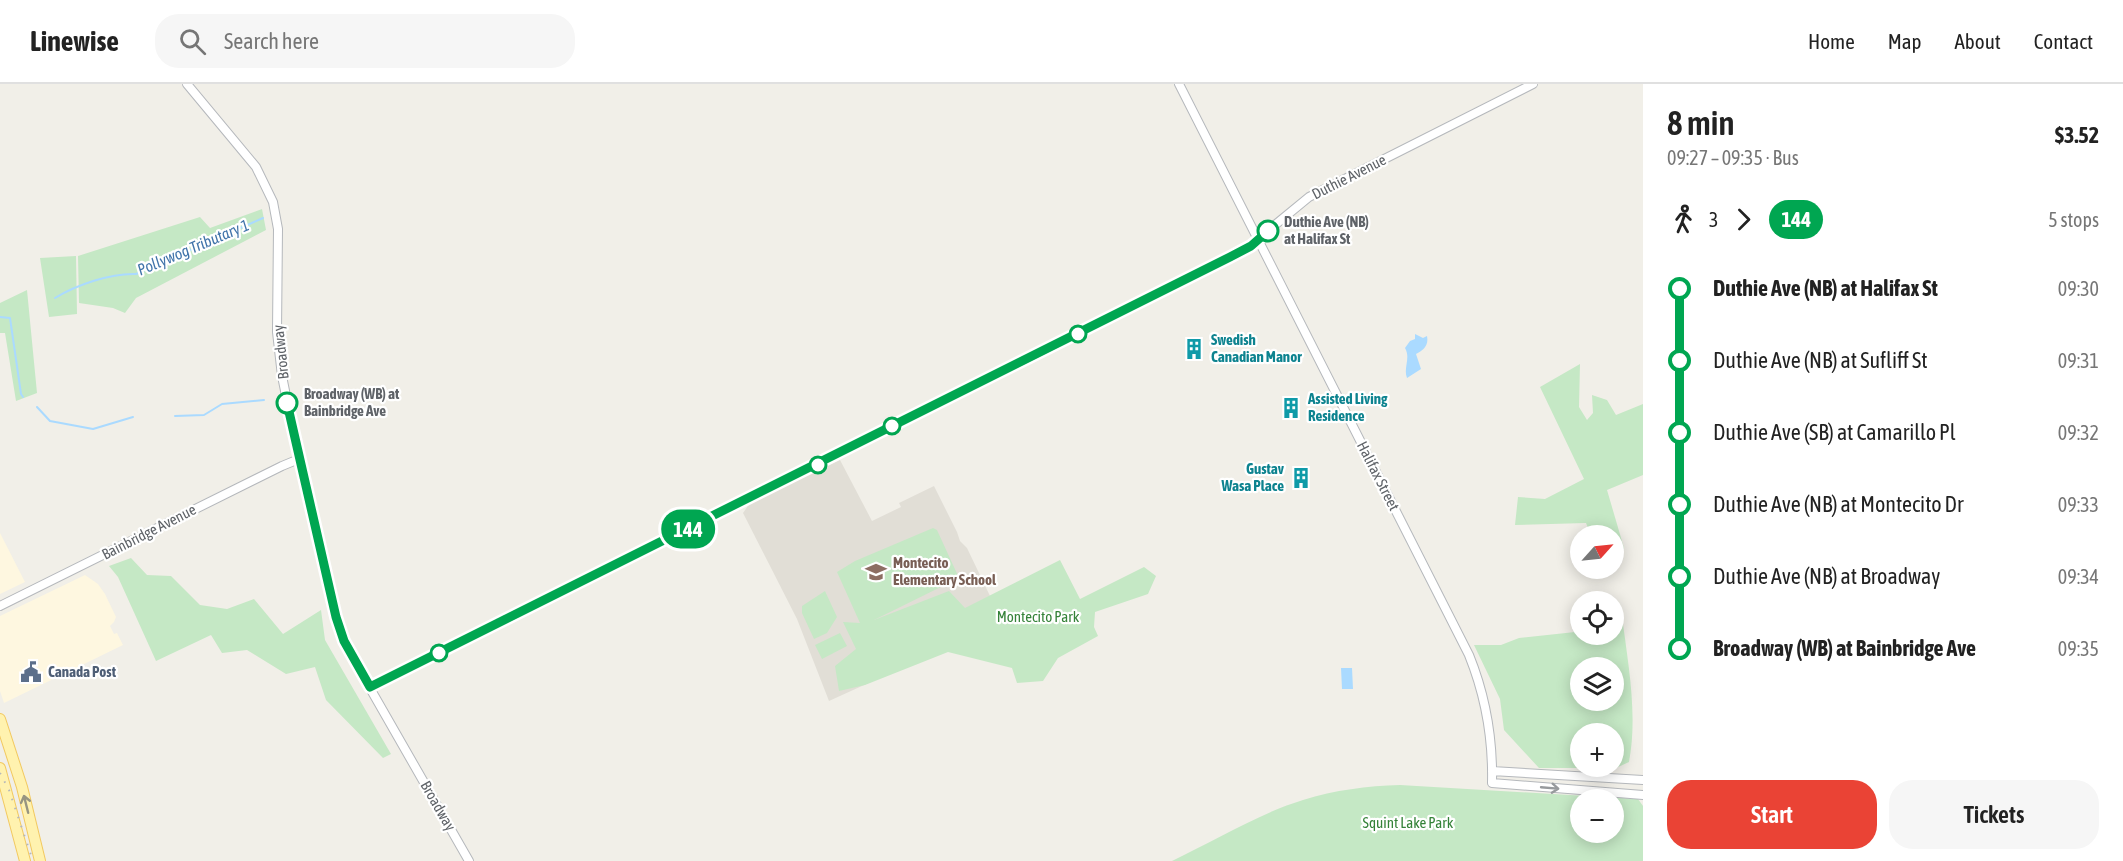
<!DOCTYPE html>
<meta charset="utf-8">
<style>
body{margin:0;font-family:"Asap Condensed",sans-serif;background:#f6f6f6;color:#222;height:100vh;display:flex;flex-direction:column;font-size:22px;white-space:nowrap}
*{box-sizing:border-box;margin:0}
p{font-size:20px;color:#767676}
.icon{flex:none;width:33px;height:33px;fill:none;stroke:currentColor;stroke-width:2;stroke-linecap:round;stroke-linejoin:round}
.map{position:relative;flex:1;overflow:hidden}
.drawer{display:flex;flex-direction:column;background:#fff;width:480px}
.drawer>*{flex:none}
.badge{padding:0 12px;border-radius:20px;font-size:21px;line-height:39px}
.needle{width:39px;rotate:63deg}
.controls{position:absolute;left:1570px;top:441px;display:grid;gap:12px}
.controls a{display:grid;place-items:center;width:54px;height:54px;border-radius:50%;background:#fff;box-shadow:0 3px 15px #0003;font-size:30px}
.map>.badge{position:absolute;translate:-50% -50%;box-shadow:0 0 0 3px #fff}
.legs{display:flex;align-items:center;gap:9px;height:66px;padding:0 24px;font-size:20px}
.legs p{margin-inline-start:auto}
.head{display:flex;align-items:center;justify-content:space-between;height:102px;padding:0 24px}
h1{font-size:33px;font-weight:600;line-height:45px}
.action{display:flex;gap:12px;margin-top:auto;padding:12px 24px}
.action a{flex:1;height:69px;border-radius:24px;background:#ea4335;color:#fff;font-size:24px;font-weight:600;line-height:69px;text-align:center}
.action a+a{background:#f6f6f6;color:#222}
ul{padding:0 24px;list-style:none}
li{display:flex;align-items:center;gap:21px;height:72px;font-size:22px}
li i{display:grid;place-items:center;width:9px;height:100%;margin:0 8px;background:currentColor}
li i::after{content:'';width:15px;height:15px;margin:-8px;border:4px solid;border-radius:50%;background:#fff}
li p{margin-inline-start:auto}
li:first-child i{background:linear-gradient(#0000 50%,currentColor 0)}
li:last-child i{background:linear-gradient(currentColor 50%,#0000 0)}
header{display:flex;align-items:center;gap:36px;box-sizing:border-box;height:84px;padding:0 30px;background:#fff;border-bottom:2px solid #e0e0e0}
header strong{font-size:28px}
nav{display:flex;gap:33px;margin-inline-start:auto;font-size:21px}
.search{width:420px;height:54px;background:#f6f6f6;display:flex;align-items:center;gap:15px;box-sizing:border-box;padding:0 21px;border-radius:24px;color:#767676;font-size:22px}
main{display:flex;flex:1;min-height:0}
.map>svg:first-child{display:block}
.commercial{fill:#fef7e0}
.education{fill:#e1ded6}
.green{fill:#c5e8c5;fill-rule:evenodd}
.water{fill:#aadaff}
.lines{fill:none;stroke-linecap:round;stroke-linejoin:round}
.stream{stroke:#aadaff;stroke-width:2}
.minor-casing{stroke:#b5b8bc;stroke-width:10}
.major-casing{stroke:#f2c960;stroke-width:12}
.minor{stroke:#fff;stroke-width:8}
.major{stroke:#fff2af;stroke-width:10}
.rail{stroke:#b6b7b8;stroke-width:2;stroke-dasharray:1.5 8;stroke-linecap:butt}
.oneway{stroke:#979a9d}
.oneway2{stroke:#979581}
.line-1-casing{stroke:#fff;stroke-width:14}
.line-1{stroke:#00a651;stroke-width:9}
.stop-1-dot{fill:#fff;stroke:#00a651;stroke-width:3}
.labels{text-anchor:middle;stroke-width:4.5;stroke-linejoin:round;paint-order:stroke}
.street-label{font-size:15px;fill:#5f6368;stroke:#fff}
.stop-label{font-size:15px;font-weight:bold;fill:#5f6368;stroke:#fff;text-anchor:start}
.culture-label{font-size:15px;font-weight:bold;fill:#0d838f;stroke:#fff;text-anchor:start}
.education-label{font-size:15px;font-weight:bold;fill:#785e54;stroke:#fff;text-anchor:start}
.park-label{font-size:15px;fill:#348238;stroke:#fff}
.service-label{font-size:15px;font-weight:bold;fill:#4e5e75;stroke:#fff;text-anchor:start}
.water-label{font-size:16px;font-style:italic;fill:#4174aa;stroke:#fff}
</style>
<header>
<strong>Linewise</strong>
<div class="search"><svg class="icon" aria-label="search" viewBox="0 0 24 24"><circle cx="10" cy="10" r="6"/><path d="M15 15l6 6"/></svg>Search here</div>
<nav><a>Home</a><a>Map</a><a>About</a><a>Contact</a></nav>
</header>
<main>
<div class="map">
<svg width="1643" height="777" viewBox="0 0 1643 777">
<rect width="100%" height="100%" fill="#f1efe8"/>
<!-- commercial -->
<path class="commercial" d="M0,449l25,49 -25,12z
M85,491l13,9 7,10 11,23 -2,5 -4,4 4,8 3,-1 6,12 -119,58 -4,-12v-75z"/>
<!-- education -->
<path class="education" d="M840,376l32,61 29,-14 -2,-4 35,-17 23,46 3,9 7,7 23,48 -60,31 11,23 -112,51 -32,-82 -54,-106 7,-10z"/>
<!-- green -->
<path class="green" d="M262,125l4,21 -130,68 -11,15 -12,-5 -34,-5 -1,-47 122,-39 10,11z
M76,172l1,58 -28,3 -9,-59z
M27,206l10,103 -21,8 -11,-68h-5v-30z
M1580,280l-1,43 8,13 6,-7 -1,-18 15,5 9,15 27,-11v71l-36,15 17,58 -10,12v-24l-23,-1 -5,-12 -71,2 3,-28 27,2 39,-20 -44,-92z
M933,444l4,2 22,48 -85,42 75,-29 16,17 95,-48 20,39 64,-32 12,9 -8,18 -53,18 -1,15 4,9 -40,22 -15,23 -26,2 -5,-15 -64,-16 -83,33 -26,6 -4,-25 21,-17 -13,-27 17,1 -23,-51 18,-11z
M131,474l16,17 24,1 29,29 27,4 27,-10 29,35 38,-24 4,30 66,114 -8,4 -57,-58 -11,-33 -29,7 -39,-24 -25,3 -11,-18 -55,26 -38,-84 -9,-11z
M825,507l12,26 -10,16 -13,6 -12,-26v-7z
M1581,525v25h33v-21l8,3c6,48 16,98 7,146l-13,6h-77l-35,-38 -4,-31 -26,-54h27l18,-7 56,-6 3,-21zM1581,584h33v32h-33zM1581,650h33v32h-33z
M840,549l7,13 -25,13 -7,-14z
M1400,701l238,14 5,7v55h-471c42,-20 88,-48 131,-61 32,-10 64,-14 97,-15zM1581,716h33v32h-33z"/>
<!-- water -->
<path class="water" d="M1415,250l8,4 4,-2c2,10 -4,14 -11,18l5,15 -14,9c-4,-10 4,-20 -2,-30l5,-7 5,-2z
M1341,584h11l1,21h-11z"/>
<g class="lines">
<!-- stream -->
<path class="stream" d="M55,214c21,-13 56,-25 81,-24l127,-56
M0,233l10,1 11,76 2,3
M37,323l13,14 43,8 40,-12
M175,332l29,-1 18,-11 42,-4"/>
<defs>
<path id="minor" d="M187,0l69,83 17,35 5,27 -1,103 5,44 14,69 44,185 11,25 118,206
M1179,0l290,571c17,42 24,83 23,128l151,12
M0,522l282,-140 17,-7
M370,603l877,-439 62,-51 224,-113
M1492,687l151,9"/>
<path id="major" d="M0,635l22,68 18,74
M0,684l25,93"/>
</defs>
<!-- minor casing -->
<use href="#minor" class="minor-casing"/>
<!-- major casing -->
<use href="#major" class="major-casing"/>
<!-- minor -->
<use href="#minor" class="minor"/>
<!-- major -->
<use href="#major" class="major"/>
<!-- rail -->
<path class="rail" d="M0,689l9,17 24,71"/>
</g>
<!-- one-way arrows -->
<defs><path id="oneway-shaft" d="M-6 0H5M1.5-3L5.5 0L1.5 3" fill="none" stroke-width="1.6" stroke-linecap="round" stroke-linejoin="round" transform="scale(1.5)"/></defs>
<use class="oneway" href="#oneway-shaft" transform="translate(1550 704) rotate(5)"/>
<use class="oneway2" href="#oneway-shaft" transform="translate(26 720) rotate(-104)"/>
<g class="lines">
<defs>
<path id="line-1" d="M287,319l49,214 8,24 26,46 860,-430 21,-11 17,-15"/>
</defs>
<!-- line-1 casing -->
<use href="#line-1" class="line-1-casing"/>
<!-- line-1 -->
<use href="#line-1" class="line-1"/>
</g>
<!-- icons -->
<defs>
<symbol id="building-bare" viewBox="-9 -9 18 18"><path d="M-4-6H4V6H1V3H-1V6H-4ZM-2.5-4.3h1.7v1.8h-1.7ZM.8-4.3h1.7v1.8H.8ZM-2.5-1h1.7V.8h-1.7ZM.8-1h1.7V.8H.8Z" fill="#0f9aa8" stroke="#fff" stroke-width="2.5" paint-order="stroke"/></symbol>
<symbol id="school-bare" viewBox="-9 -9 18 18"><path d="M0-5L7-2L0 1L-7-2ZM-4 1L0 2.5L4 1V4Q0 6-4 4Z" fill="#8d6e63" stroke="#fff" stroke-width="2.5" paint-order="stroke"/></symbol>
<symbol id="civic-bare" viewBox="-9 -9 18 18"><path d="M-.6-6.5H3V-4.5H.6V-3L4-1V1h2V6H-6V1h2V-1L-.6-3ZM-1.2 2.5V6h2.4V2.5Z" fill="#5c6f8a" stroke="#fff" stroke-width="2.5" paint-order="stroke"/></symbol>
</defs>
<g fill-rule="evenodd">
<use href="#building-bare" x="1179" y="250" width="30" height="30"/>
<use href="#building-bare" x="1276" y="309" width="30" height="30"/>
<use href="#building-bare" x="1286" y="379" width="30" height="30"/>
<use href="#school-bare" x="861" y="473" width="30" height="30"/>
<use href="#civic-bare" x="16" y="573" width="30" height="30"/>
</g>
<!-- markers -->
<g class="stop-1-dot">
<circle cx="1268" cy="147" r="10"/>
<circle cx="1078" cy="250" r="8"/>
<circle cx="287" cy="319" r="10"/>
<circle cx="892" cy="342" r="8"/>
<circle cx="818" cy="381" r="8"/>
<circle cx="439" cy="569" r="8"/>
</g>
<g class="labels">
<!-- street labels -->
<g class="street-label">
<text transform="translate(1349 93) rotate(-27)" y="5">Duthie Avenue</text>
<text transform="translate(281 268) rotate(-96)" y="5">Broadway</text>
<text transform="translate(1378 392) rotate(63)" y="5">Halifax Street</text>
<text transform="translate(149 448) rotate(-27)" y="5">Bainbridge Avenue</text>
<text transform="translate(438 722) rotate(60)" y="5">Broadway</text>
</g>
<!-- stop labels -->
<g class="stop-label">
<text x="1284" y="143">Duthie Ave (NB)<tspan x="1284" dy="17">at Halifax St</tspan></text>
<text x="304" y="315">Broadway (WB) at<tspan x="304" dy="17">Bainbridge Ave</tspan></text>
</g>
<!-- culture labels -->
<g class="culture-label">
<text x="1211" y="261">Swedish<tspan x="1211" dy="17">Canadian Manor</tspan></text>
<text x="1308" y="320">Assisted Living<tspan x="1308" dy="17">Residence</tspan></text>
<text x="1284" y="390" text-anchor="end">Gustav<tspan x="1284" dy="17">Wasa Place</tspan></text>
</g>
<!-- education labels -->
<g class="education-label">
<text x="893" y="484">Montecito<tspan x="893" dy="17">Elementary School</tspan></text>
</g>
<!-- park labels -->
<g class="park-label">
<text x="1038" y="538">Montecito Park</text>
<text x="1408" y="744">Squint Lake Park</text>
</g>
<!-- service labels -->
<g class="service-label">
<text x="48" y="593">Canada Post</text>
</g>
<!-- water labels -->
<g class="water-label">
<text transform="translate(193 163) rotate(-23)" y="6">Pollywog Tributary 1</text>
</g>
</g>
</svg>
<div class="controls">
<a><svg class="needle" viewBox="-14 -14 28 28"><path d="M0-13l5 13h-10z" fill="#e53935"/><path d="M0 13l5-13h-10z" fill="#767676"/></svg></a>
<a><svg class="icon" aria-label="locate" viewBox="0 0 24 24"><circle cx="12" cy="12" r="6"/><path d="M12 2v4M12 18v4M2 12h4M18 12h4"/></svg></a>
<a><svg class="icon" aria-label="layers" viewBox="0 0 24 24"><path d="M12 4l9 5-9 5-9-5zM3 14l9 5 9-5"/></svg></a>
<a>+</a>
<a>−</a>
</div>
<b class="badge" style="left:688px;top:445px;background:#00a651;color:#fff">144</b>
</div>
<section class="drawer">
<div class="head"><div><h1>8 min</h1><p>09:27 – 09:35 · Bus</p></div><b>$3.52</b></div>
<div class="legs"><svg class="icon" aria-label="walk" viewBox="0 0 24 24"><circle cx="13" cy="4" r="2"/><path d="M13 8l-2 6 4 7M11 14l-3 7M7 12l3-4h3l4 4"/></svg>3<svg class="icon" aria-label="forward" viewBox="0 0 24 24"><path d="M9 5l7 7-7 7"/></svg><b class="badge" style="background:#00a651;color:#fff">144</b><p>5 stops</p></div>
<ul>
<li><i style="color:#00a651"></i><b>Duthie Ave (NB) at Halifax St</b><p>09:30</p></li>
<li><i style="color:#00a651"></i><span>Duthie Ave (NB) at Sufliff St</span><p>09:31</p></li>
<li><i style="color:#00a651"></i><span>Duthie Ave (SB) at Camarillo Pl</span><p>09:32</p></li>
<li><i style="color:#00a651"></i><span>Duthie Ave (NB) at Montecito Dr</span><p>09:33</p></li>
<li><i style="color:#00a651"></i><span>Duthie Ave (NB) at Broadway</span><p>09:34</p></li>
<li><i style="color:#00a651"></i><b>Broadway (WB) at Bainbridge Ave</b><p>09:35</p></li>
</ul>
<div class="action"><a>Start</a><a>Tickets</a></div>
</section>
</main>
